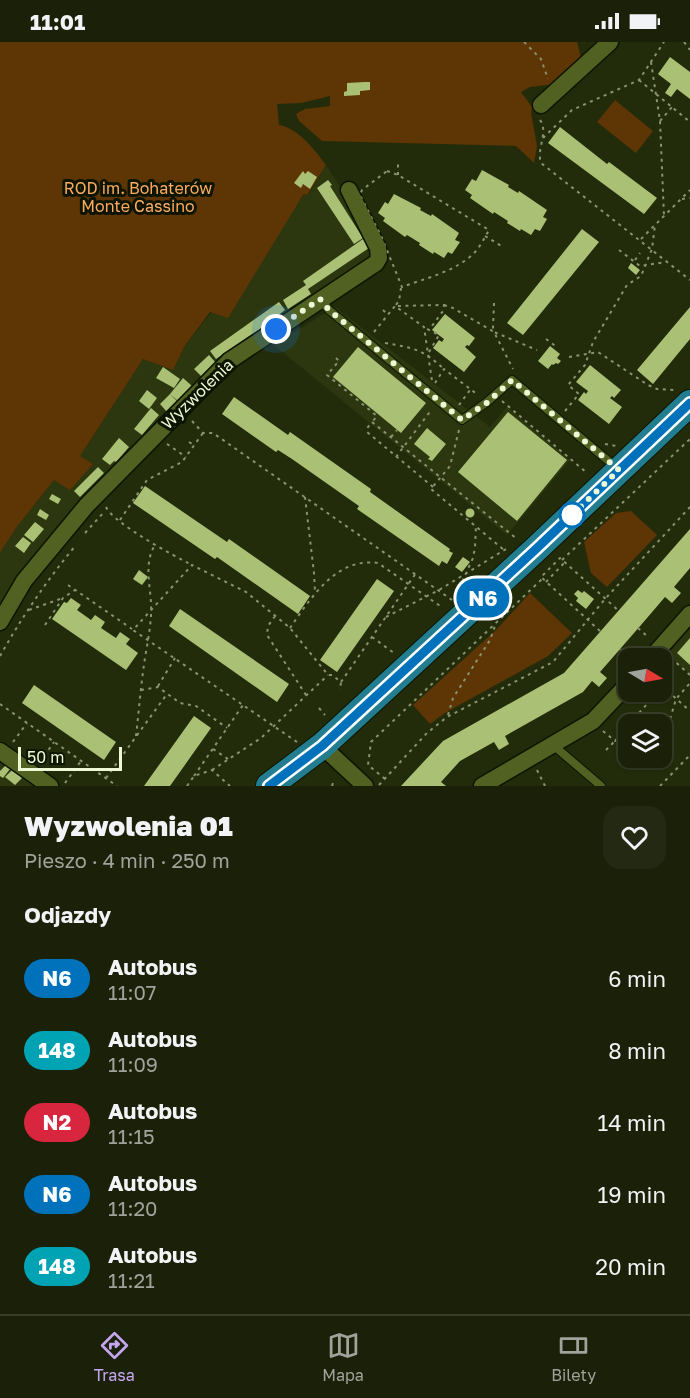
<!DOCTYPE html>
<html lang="pl">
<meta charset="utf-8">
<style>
body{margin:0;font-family:"Golos Text",sans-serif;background:#232912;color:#f1f3f6;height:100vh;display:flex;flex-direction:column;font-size:22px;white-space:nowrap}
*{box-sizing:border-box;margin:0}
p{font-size:20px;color:#9fa39c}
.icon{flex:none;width:33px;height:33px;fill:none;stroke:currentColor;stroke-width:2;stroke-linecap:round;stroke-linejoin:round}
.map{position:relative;height:744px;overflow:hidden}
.sheet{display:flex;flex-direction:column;background:#1a2108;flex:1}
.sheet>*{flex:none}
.badge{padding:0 12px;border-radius:20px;font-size:21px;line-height:39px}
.needle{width:39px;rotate:100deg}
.controls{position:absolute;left:618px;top:606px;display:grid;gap:12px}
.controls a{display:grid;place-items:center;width:54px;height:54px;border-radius:12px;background:#1a2108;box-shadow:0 2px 4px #0004,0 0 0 2px #383e29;font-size:30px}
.scale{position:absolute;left:18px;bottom:15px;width:104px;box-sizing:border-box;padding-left:6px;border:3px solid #edf8d7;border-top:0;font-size:16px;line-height:21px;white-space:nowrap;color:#edf8d7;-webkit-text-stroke:4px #0d1400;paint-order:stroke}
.you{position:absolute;width:30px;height:30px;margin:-15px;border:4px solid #fff;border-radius:50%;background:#1a73e8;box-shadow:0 0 0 9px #1a73e833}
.map>.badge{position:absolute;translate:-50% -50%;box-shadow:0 0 0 3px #fff}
h2{padding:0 24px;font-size:22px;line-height:54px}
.round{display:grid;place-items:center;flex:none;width:63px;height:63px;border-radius:18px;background:#232912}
.head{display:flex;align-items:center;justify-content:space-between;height:102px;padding:0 24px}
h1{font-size:28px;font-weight:800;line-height:45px}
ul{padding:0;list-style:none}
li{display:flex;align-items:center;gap:18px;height:72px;padding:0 24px}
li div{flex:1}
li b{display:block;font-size:22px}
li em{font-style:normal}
li .badge{min-width:66px;font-weight:700;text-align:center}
.status{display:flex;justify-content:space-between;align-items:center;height:42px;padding:0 30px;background:#1a2108;direction:ltr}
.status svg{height:16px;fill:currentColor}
.menu{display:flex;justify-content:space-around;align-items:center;height:84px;border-top:2px solid #383e29;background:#1a2108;font-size:16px;color:#9fa39c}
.menu a{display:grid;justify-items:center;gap:3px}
.menu .active{color:#c5a7f1}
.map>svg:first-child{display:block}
.built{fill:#2c3710}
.green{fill:#5e3504}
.building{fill:#aac175}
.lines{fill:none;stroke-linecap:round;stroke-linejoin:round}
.lane-casing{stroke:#0d1400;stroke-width:10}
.street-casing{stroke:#0d1400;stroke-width:19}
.primary-casing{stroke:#0d1400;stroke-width:28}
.path{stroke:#899371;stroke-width:2;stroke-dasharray:3 4.5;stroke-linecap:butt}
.lane{stroke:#506121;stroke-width:8}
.street{stroke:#506121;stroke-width:16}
.primary{stroke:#217d8f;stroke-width:26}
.line-casing{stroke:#fff;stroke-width:14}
.line{stroke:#0072bc;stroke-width:9}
.walk{stroke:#edf8d7;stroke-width:6;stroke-dasharray:0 10.8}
.stop-dot{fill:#fff;stroke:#0072bc;stroke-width:3}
.labels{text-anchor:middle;stroke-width:6;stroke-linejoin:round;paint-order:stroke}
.park-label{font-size:16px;fill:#fdab5e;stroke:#0d1400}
.street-label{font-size:16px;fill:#edf8d7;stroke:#0d1400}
</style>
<div class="status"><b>11:01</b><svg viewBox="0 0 49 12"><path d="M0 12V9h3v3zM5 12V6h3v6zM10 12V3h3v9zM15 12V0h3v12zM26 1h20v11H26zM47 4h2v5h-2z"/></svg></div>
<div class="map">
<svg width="690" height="744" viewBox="0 0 690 744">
<rect width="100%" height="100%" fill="#232c0a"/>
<!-- built -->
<path class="built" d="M326,123l23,36 25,51 -26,22 -53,37 -212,191 -45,49 -38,62v-60l16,-25 38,-48 38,-16 -12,-8 63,-97 30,11 11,-23 120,-152 5,-1z
M335,265l155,120 17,-20 63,53 -63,75 -233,-190z
M690,586v46l-23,-19z
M0,715l21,14 7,10 7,5h-35z"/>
<!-- green -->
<path class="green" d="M0,0h577l5,20 -27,22 -25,3 -9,5 11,15 -1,6 6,33 -3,17 -18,-17 -194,-5 -23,-20 -3,-7 9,-5 25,-3v-10l-29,7 -24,1 2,21c19,3 35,24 47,40l-18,29 -5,1 -75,123 -18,-6 -26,35 -11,23 -30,-11 -63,97 13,8 -23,26 -16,-10 -38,48 -16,25z
M615,58l38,31 -17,22 -39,-31z
M631,469l26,24 -50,52 -16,-14 -7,-31 32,-29z
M530,551l42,40 -24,23 -103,57 -15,11 -17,-19 83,-75z"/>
<!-- building -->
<path class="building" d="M670,15l20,15v27l-13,-10 -6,8 -6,-4 6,-9 -13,-10z
M365,40h5v8l-10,1v4l-16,1v-4l3,-1v-8z
M560,85l47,37 2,-2 48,36 -13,16 -96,-71z
M482,128l27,15 -1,2 10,6 1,-2 28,19 -4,7 4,2 -7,12 -5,-2 -4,6 -10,-6 -1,2 -13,-8 1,-2 -14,-9 -1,2 -23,-16 2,-3 -7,-5 7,-11 4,2z
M303,129l2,3 3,-3 9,6 -7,12 -7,-5 -2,4 -7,-5z
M328,138l4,5 -2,1 33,52 -9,6 -37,-56z
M394,152l27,14 -1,2 11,6 1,-2 27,19 -4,7 5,2 -8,12 -4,-2 -4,6 -10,-6 -1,2 -14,-9 1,-2 -13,-8 -2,2 -22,-16 2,-3 -7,-5 7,-11 3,2z
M582,187l17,13 -76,93 -16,-12z
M363,197l6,9 -61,41 3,5 -23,15 -5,-9 23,-15 -3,-4z
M631,221l9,7 -4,5 -8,-7z
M279,260l6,8 -21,16 -48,33 -6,-8z
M690,265v32l-37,45 -16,-14z
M445,272l30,24 -6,8 -2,-1 -2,2 11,10 -12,15 -31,-24 6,-8 3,2 2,-3 -12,-9z
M550,304l10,8 -3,4 4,3 -3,3 -2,-1 -3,2 -1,-1 -4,5 -10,-8z
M358,305l68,56 -25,30 -68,-56z
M209,313l7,8 -14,14 -8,-8z
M590,323l31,25 -7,8 -2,-2 -2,2 12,9 -13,17 -31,-24 6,-8 2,2 2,-3 -12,-9z
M163,325l17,12 -6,9 -18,-10z
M183,336l9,8 -14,15 -8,-7z
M147,348l10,8 -8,11 -10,-8z
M170,352l8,8 -11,10 -7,-8z
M234,355l54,38 2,-3 81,57 -1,3 80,57 -1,2 4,2 -6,11 -5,-3 -3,5 -82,-57 2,-3 -67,-47 -14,-9 -2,2 -54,-38z
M151,366l8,7 -17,20 -8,-6z
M508,370l59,48 -50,61 -59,-49z
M427,386l19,16 -14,17 -4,-2 2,-2 -16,-13z
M119,396l10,9 -13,15 -2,-1 -4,4 -8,-6z
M98,425l6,6 -24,24 -6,-6z
M145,444l82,56 2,-3 81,57 -12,18 -81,-57 -2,2 -82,-56z
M52,452l9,5 -3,5 -9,-5z
M465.5 471a4.5 4.5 0 1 1 9 0a4.5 4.5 0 1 1-9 0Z
M40,467l9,6 -3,5 -9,-5z
M35,480l9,7 -11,13 -9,-7z
M690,487v39l-16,19 7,6 -9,10 -7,-6 -24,28 -41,47 7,6 -8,9 -7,-6 -9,11 -78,44 4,8 -10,6 -5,-8 -34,19 -19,21 5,4h-45l42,-45 121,-68z
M23,495l8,6 -7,10 -9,-7z
M463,515l7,5 -8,10 -7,-5z
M139,528l9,7 -6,8 -9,-6z
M377,537l17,12 -57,81 -17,-12z
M578,548l4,3 2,-2 10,8 -8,10 -10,-8 2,-3 -4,-4z
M71,556l10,7 -4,5 14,10 4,-5 10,7 -4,6 15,10 4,-6 10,7 -4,5 12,9 -12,17 -74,-51 12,-17 3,1z
M180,567l109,75 -12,18 -108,-76z
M690,596v27l-13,-12z
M34,643l82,57 -12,18 -82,-57z
M194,674l17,12 -41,58h-26z
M6,723l4,4 -7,9 -3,-2v-5z
M13,727l9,9 -7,7 -10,-8z"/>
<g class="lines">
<defs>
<path id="lane" d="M320,257l9,11 133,110 25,-18 25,-22 106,89
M553,703l48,41"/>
<path id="street" d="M541,63l69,-63
M0,580l24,-41 63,-76 142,-144 147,-98 3,-5 -1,-10 -29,-58
M651,616l39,-44
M322,704l43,40
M0,709l50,35
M482,744l111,-65 35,-37"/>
<path id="primary" d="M269,744l53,-40 214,-197 154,-146"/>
</defs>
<!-- lane casing -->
<use href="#lane" class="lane-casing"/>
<!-- street casing -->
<use href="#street" class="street-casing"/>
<!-- primary casing -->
<use href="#primary" class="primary-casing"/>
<!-- path -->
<path class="path" d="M524,0l17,17 7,20
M684,0l6,8
M651,20l9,59 4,95
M639,38l51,42
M540,78c9,12 -4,29 1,43l149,117
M660,79l12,-14
M543,96l29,-28 67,-30 25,-38
M387,129l11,4 91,55c-4,7 -8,15 -13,21 -18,20 -50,27 -74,36l-20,-49 -22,-43 2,-5z
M398,133v-12
M682,157l8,-1
M485,194l18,11
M641,197l49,-49
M619,208l21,16 26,-4
M635,218l5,-7
M401,246l-2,13 -4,5 49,-1 -1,6 -14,19 -5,-3
M494,261l-1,25 1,4 43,18
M444,263l9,3 41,24 19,37
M383,268l5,5
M374,290l21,-26 29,21 8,54
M546,297l12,9
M385,301c29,5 37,6 59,26
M429,310l10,-17 -10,-5
M569,315l29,-5 50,33 9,4 18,1
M336,316l3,3 -12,14 50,41 -5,6
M435,341l9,-14 34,26
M502,359l85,72
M459,363l11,-15
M565,369l14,-17 -11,-9 17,-20 8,-23 34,-57 14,-9 11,-27 3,-24
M192,379l11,12h10l239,167
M459,388l-9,36 -19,23 73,61
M391,395l6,-7
M189,400l5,3
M167,402l19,13
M605,402l11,2
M396,415l36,-48
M433,445l-66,-55 1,-5 4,-5 145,117
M305,455l9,76 1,19
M106,465c7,16 68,49 86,58
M120,478l27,-40 35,-18 21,-29
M85,491l20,-22
M562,518l128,-121
M546,540l19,-20
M68,543l64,44
M456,553l17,-37 2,-11 1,-21
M29,568l34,-12
M275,574l-7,10 -1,9 39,60
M386,575l53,-27 67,-41
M45,583l18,-27 12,-8
M290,586c21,-30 46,-71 88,-65l65,45
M638,586l11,10
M600,589l-59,-54 19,-19 59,53
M372,595l22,16
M620,607l11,9
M0,614c22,-39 47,-76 76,-111
M671,616l19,17
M341,640l75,-109
M158,644l17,-28
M662,644l28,25
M141,648l17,-3 22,16 16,3 31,22
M0,662l117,82
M319,666l6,7
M448,673l5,-17 37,-58 6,-17
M629,682l29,-32
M668,684l8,-27 14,-16
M603,689l12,10 13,-16
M136,694c3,-26 5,-53 9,-78 3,-19 7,-36 6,-55 -1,-19 -7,-41 4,-58
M13,700l14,-19
M297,700l-164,-112 59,-65 54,27 44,36 38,47h4l9,7 -1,8
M213,707l15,10
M606,708l9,-9
M40,720l14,-20
M212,728l49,-32 67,-63
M537,728l8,16
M194,734l49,-71
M106,736l61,-84
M385,737l-17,-14 3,-23 171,-163
M65,741l16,-22
M379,743l48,-52 20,-16 106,-55 52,-63 85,-92
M187,744l7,-10 18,-6 18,16
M332,744l2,-6
M660,744l30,-31"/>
<!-- lane -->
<use href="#lane" class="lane"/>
<!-- street -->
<use href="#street" class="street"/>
<!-- primary -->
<use href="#primary" class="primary"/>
</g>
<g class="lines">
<defs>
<path id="line" d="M269,744l53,-40 214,-197 154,-146"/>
</defs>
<!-- line casing -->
<use href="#line" class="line-casing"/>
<!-- line -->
<use href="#line" class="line"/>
<!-- walk -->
<path class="walk" d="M276,287l44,-30 9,11 133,110 26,-18 24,-22 107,90 -47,45"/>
</g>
<!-- markers -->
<circle class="stop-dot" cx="572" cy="473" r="12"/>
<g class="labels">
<!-- park labels -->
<g class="park-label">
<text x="138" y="152">ROD im. Bohaterów<tspan x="138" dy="18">Monte Cassino</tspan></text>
</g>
<!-- street labels -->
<g class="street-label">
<text transform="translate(197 352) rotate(-44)" y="6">Wyzwolenia</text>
</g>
</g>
</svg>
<div class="controls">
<a><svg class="needle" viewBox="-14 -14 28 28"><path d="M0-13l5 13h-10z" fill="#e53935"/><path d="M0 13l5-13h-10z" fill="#9fa39c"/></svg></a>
<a><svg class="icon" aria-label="layers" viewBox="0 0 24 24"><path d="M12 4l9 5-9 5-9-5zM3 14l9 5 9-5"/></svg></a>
</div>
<div class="scale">50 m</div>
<div class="you" style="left:276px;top:287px"></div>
<b class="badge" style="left:483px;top:556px;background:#0072bc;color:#fff">N6</b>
</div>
<section class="sheet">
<div class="head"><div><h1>Wyzwolenia 01</h1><p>Pieszo · 4 min · 250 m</p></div><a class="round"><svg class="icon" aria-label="heart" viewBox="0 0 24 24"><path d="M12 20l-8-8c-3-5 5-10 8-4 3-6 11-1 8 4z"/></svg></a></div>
<h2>Odjazdy</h2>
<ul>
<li><span class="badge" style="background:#0072bc;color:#fff">N6</span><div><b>Autobus</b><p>11:07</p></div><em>6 min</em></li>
<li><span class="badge" style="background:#00a3b4;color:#fff">148</span><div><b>Autobus</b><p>11:09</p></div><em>8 min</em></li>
<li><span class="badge" style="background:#d7263d;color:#fff">N2</span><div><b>Autobus</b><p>11:15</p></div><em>14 min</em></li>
<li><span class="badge" style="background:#0072bc;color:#fff">N6</span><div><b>Autobus</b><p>11:20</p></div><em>19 min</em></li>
<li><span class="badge" style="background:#00a3b4;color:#fff">148</span><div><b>Autobus</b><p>11:21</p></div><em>20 min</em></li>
</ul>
</section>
<nav class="menu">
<a class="active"><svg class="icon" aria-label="directions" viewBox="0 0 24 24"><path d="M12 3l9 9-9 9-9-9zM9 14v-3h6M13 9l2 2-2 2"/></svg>Trasa</a>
<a><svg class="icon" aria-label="map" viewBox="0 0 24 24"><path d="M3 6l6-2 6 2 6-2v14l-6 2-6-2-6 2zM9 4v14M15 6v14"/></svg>Mapa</a>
<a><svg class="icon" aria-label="tickets" viewBox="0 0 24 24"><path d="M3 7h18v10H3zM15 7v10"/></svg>Bilety</a>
</nav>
